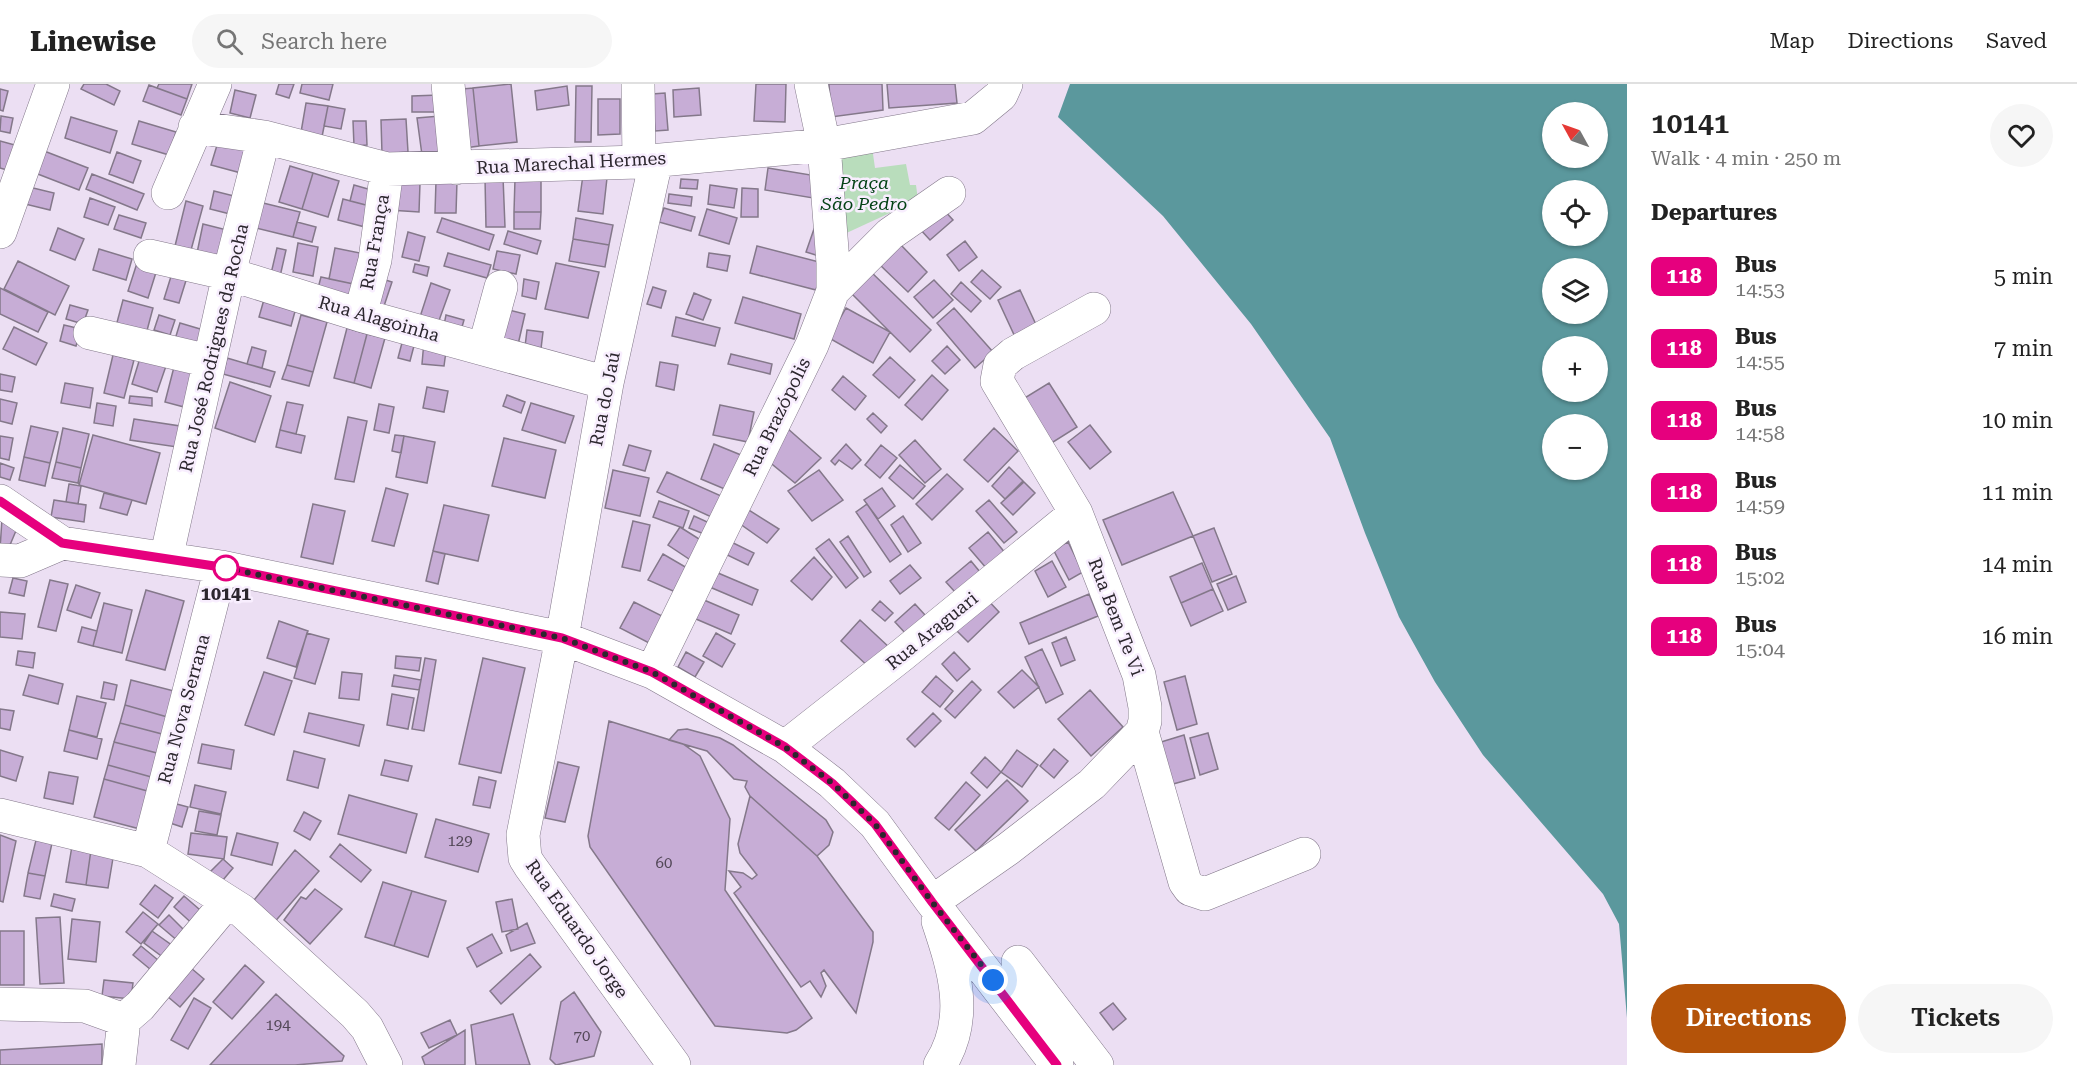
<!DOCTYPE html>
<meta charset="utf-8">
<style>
body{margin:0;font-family:"Roboto Serif",serif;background:#f6f6f6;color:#222;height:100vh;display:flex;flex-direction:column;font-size:22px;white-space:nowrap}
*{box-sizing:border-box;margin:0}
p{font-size:20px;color:#767676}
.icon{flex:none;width:33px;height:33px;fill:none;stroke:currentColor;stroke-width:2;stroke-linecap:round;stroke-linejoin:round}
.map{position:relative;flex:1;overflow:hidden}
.side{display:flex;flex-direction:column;background:#fff;width:450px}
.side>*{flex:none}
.badge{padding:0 12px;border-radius:9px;font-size:21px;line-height:39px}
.needle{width:39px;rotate:310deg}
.tools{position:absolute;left:1542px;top:18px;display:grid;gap:12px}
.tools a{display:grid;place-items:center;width:66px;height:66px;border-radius:50%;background:#fff;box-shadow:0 2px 4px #0004;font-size:30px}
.you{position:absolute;width:30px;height:30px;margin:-15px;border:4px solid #fff;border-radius:50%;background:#1a73e8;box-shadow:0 0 0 9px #1a73e833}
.map>.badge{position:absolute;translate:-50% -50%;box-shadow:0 0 0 3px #fff}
h2{padding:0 24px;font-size:22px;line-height:54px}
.round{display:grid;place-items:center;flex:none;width:63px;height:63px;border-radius:32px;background:#f6f6f6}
.summary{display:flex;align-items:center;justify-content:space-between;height:102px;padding:0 24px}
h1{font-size:28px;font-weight:600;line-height:45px}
.cta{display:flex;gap:12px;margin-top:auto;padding:12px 24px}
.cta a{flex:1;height:69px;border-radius:36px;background:#b45309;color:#fff;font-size:24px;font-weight:600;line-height:69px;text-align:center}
.cta a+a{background:#f6f6f6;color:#222}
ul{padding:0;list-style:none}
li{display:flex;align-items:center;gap:18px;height:72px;padding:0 24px}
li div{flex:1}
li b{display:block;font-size:22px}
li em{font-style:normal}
li .badge{min-width:66px;font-weight:700;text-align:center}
header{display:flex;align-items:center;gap:36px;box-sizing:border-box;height:84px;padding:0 30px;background:#fff;border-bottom:2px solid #e0e0e0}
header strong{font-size:28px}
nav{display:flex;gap:33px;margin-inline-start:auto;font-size:21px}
.search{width:420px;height:54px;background:#f6f6f6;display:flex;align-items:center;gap:15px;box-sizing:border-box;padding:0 21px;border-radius:33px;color:#767676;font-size:22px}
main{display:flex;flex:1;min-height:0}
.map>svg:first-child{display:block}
.green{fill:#b9ddbc}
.water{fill:#5b989d;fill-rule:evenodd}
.building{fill:#c7add6;stroke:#84788a;stroke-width:1.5}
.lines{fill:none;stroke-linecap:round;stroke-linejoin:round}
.minor-casing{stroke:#83788a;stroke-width:34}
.minor{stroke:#fff;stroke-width:33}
.line-casing{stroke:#fff;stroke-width:14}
.line{stroke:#e6007e;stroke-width:9}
.walk{stroke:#2c272e;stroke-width:6;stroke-dasharray:0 10.8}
.stop-dot{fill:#fff;stroke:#e6007e;stroke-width:3}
.labels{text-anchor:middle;stroke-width:5;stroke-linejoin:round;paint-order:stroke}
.number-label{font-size:15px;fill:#534858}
.street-label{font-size:18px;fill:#2c272e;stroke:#f8eefe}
.park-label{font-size:18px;font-style:italic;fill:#044216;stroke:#f8eefe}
.stop-label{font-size:18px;font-weight:bold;fill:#2c272e;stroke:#f8eefe}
</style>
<header>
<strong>Linewise</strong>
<div class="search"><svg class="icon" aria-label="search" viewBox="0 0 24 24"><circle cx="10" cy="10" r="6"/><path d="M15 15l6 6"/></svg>Search here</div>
<nav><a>Map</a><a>Directions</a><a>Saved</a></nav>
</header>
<main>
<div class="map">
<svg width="1627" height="981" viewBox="0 0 1627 981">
<rect width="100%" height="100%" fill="#ecdff3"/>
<!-- green -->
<path class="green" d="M872,63l3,21 31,-4 4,21h6l2,15 -78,36 -9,-83z"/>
<!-- water -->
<path class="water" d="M1070,0h557v934l-8,-94 -16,-30 -120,-139 -48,-73 -36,-65 -34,-84 -35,-95 -79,-114 -88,-108 -105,-99zM1552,28h46v46h-46zM1552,106h46v46h-46zM1552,184h46v46h-46zM1552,262h46v46h-46zM1552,340h46v46h-46z"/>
<!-- building -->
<path class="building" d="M84,0h22l14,7 -6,14 -33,-16z
M159,0h33l-5,15 -30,-11z
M279,0h15l-5,14 -13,-4z
M302,0h31l-4,16 -29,-7z
M511,0l6,58 -38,4 -6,-58z
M756,0h30l-1,38 -31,-1z
M829,0h53l1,26 -52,7z
M887,0h68l2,19 -68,5z
M149,1l38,14 -6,16 -38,-14z
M567,2l2,19 -32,5 -2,-19z
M576,2h16l-1,56h-16z
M473,4l6,58 -22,3 -6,-59z
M699,4l2,27 -27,2 -1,-27z
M0,5l8,2 -5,20 -3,-1z
M235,6l21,5 -6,23 -20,-5z
M665,9l3,37 -13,1 -3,-37z
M439,11v17h-27v-16z
M598,15h22v35l-22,1z
M306,19l22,3 -7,36 -21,-4z
M328,22l17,3 -4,20 -17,-3z
M1,32l12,2 -3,15 -10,-2z
M440,32l4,36 -22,3 -5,-37z
M71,33l46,14 -7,22 -45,-15z
M406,35l2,33 -26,2 -1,-34z
M139,37l37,11 -7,23 -37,-11z
M353,37h13l1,24 -13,1z
M0,57l22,6 -8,25 -14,-4z
M218,58l29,9 -6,22 -30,-8z
M39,65l49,19 -9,22 -49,-19z
M117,68l24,9 -8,22 -24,-9z
M290,82l23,7 -11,36 -23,-7z
M768,84l55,9 -4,22 -54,-9z
M313,89l26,8 -11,36 -26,-8z
M92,90l52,20 -7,16 -51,-21z
M583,91l24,3 -4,36 -25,-3z
M503,93l2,50h-19l-1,-49z
M515,95h26v33h-27z
M681,95l17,1 -1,9 -17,-1z
M391,97l29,2 -1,29 -30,-2z
M436,97h21l-1,32h-21z
M354,101l21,6 -5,15 -20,-5z
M710,101l27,4 -3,19 -26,-4z
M29,103l25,6 -4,17 -25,-6z
M742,104l16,1v28h-17z
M214,107l28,7 -4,18 -28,-7z
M669,110l23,3 -1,9 -23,-3z
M90,114l25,9 -7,18 -24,-8z
M343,115l27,7 -5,21 -27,-7z
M186,117l17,5 -12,44 -16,-4z
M255,117l45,11 -7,25 -45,-11z
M664,124l31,9 -4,14 -32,-9z
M942,124l11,12 -23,20 -11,-12z
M707,125l30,9 -8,26 -30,-9z
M514,128h27l-1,17h-26z
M119,131l27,8 -5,15 -27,-9z
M442,134l52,17 -5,15 -52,-18z
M576,134l37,7 -4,20 -36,-6z
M297,138l19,5 -4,15 -19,-5z
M203,140l24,6 -6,29 -24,-6z
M58,144l26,11 -9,21 -25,-10z
M814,145l12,4 -7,23 -13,-4z
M508,147l33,10 -4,13 -33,-10z
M408,148l17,5 -6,24 -17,-4z
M573,155l36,6 -4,22 -36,-6z
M965,157l12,16 -18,14 -12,-16z
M298,159l20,4 -5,29 -20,-4z
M900,160l27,28 -19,20 -29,-28z
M757,162l66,17 -7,27 -66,-17z
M277,164l9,2 -7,31 -9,-3z
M335,164l25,5 -6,31 -25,-5z
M99,165l33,10 -6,21 -33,-10z
M497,167l23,4 -4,19 -23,-5z
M448,169l43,12 -4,13 -43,-12z
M709,169l21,3 -3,15 -20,-4z
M138,176l20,6 -10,32 -20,-7z
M18,177l51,25 -14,29 -51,-26z
M556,179l43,9 -11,46 -43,-9z
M415,180l14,3 -2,9 -14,-4z
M173,186l15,4 -9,29 -15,-4z
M869,186l62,60 -21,22 -61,-61z
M982,186l19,17 -11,12 -19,-17z
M321,193l33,7 -3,15 -34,-7z
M379,194l13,4 -10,30 -13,-4z
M524,195l15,3 -3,17 -14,-3z
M934,196l19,20 -20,18 -19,-21z
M961,198l20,19 -10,11 -20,-18z
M431,199l19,7 -13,36 -18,-6z
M653,203l13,4 -5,17 -14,-4z
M0,204l48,24 -10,20 -38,-18z
M1020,206l18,39 -22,10 -18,-39z
M694,209l17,7 -8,20 -17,-6z
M265,212l32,8 -6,22 -32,-9z
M743,213l58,17 -7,25 -59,-16z
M123,216l30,8 -8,30 -30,-8z
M70,221l18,5 -5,14 -17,-5z
M501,224l24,6 -8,35 -24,-5z
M846,224l44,24 -17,31 -44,-25z
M954,224l39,44 -18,16 -38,-45z
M159,231l16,5 -5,15 -16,-5z
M301,231l26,7 -14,50 -26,-7z
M446,231l18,5 -4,14 -17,-4z
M676,233l44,11 -5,18 -43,-10z
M180,239l27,8 -7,23 -27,-8z
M64,241l17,4 -5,17 -16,-5z
M14,243l33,16 -11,22 -33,-16z
M347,244l20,6 -13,49 -20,-5z
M527,246l16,2 -3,25 -16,-2z
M367,250l18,4 -14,50 -17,-5z
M403,255l12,3 -5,19 -12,-3z
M424,257l23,3 -3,22 -22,-2z
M947,262l13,14 -15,14 -13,-13z
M252,263l14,4 -4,17 -15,-4z
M731,270l41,10 -2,10 -42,-10z
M113,271l21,5 -10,38 -20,-5z
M890,273l25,23 -16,18 -26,-23z
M140,274l26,8 -9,26 -25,-8z
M227,274l48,14 -5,15 -47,-13z
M660,278l18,3 -4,25 -18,-4z
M287,281l26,7 -4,14 -27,-7z
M174,283l19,4 -9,36 -19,-5z
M0,290l15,3 -3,15 -12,-2z
M932,291l16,15 -26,30 -17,-15z
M843,292l23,20 -11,14 -23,-20z
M230,298l41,14 -16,46 -40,-14z
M65,299l28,5 -3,20 -29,-5z
M1049,299l28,44 -27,17 -27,-45z
M427,303l21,4 -4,21 -21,-4z
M507,311l18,7 -4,11 -18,-7z
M130,312l22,2v8l-23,-3z
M0,315l17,4 -5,21 -12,-3z
M287,318l16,3 -7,29 -16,-4z
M97,319l19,3 -3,20 -19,-3z
M531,319l43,13 -9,27 -43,-13z
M379,320l15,3 -5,26 -15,-3z
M720,321l34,7 -6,30 -35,-7z
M873,329l14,13 -6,7 -14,-14z
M348,333l19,4 -13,61 -19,-3z
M134,335l46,7 -3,21 -47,-7z
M1090,341l21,27 -21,17 -22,-27z
M31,342l27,6 -8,31 -26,-6z
M63,344l26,6 -8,34 -25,-6z
M787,344l34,30 -26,25 -28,-23z
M994,344l24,23 -30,31 -24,-22z
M280,346l25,6 -4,17 -25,-6z
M93,351l67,18 -14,51 -67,-19z
M395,351l9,1 -3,17 -9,-2z
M0,352l13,2 -4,22 -9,-2z
M404,352l31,6 -8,41 -31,-6z
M504,354l52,12 -11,48 -53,-12z
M915,356l26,29 -16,14 -26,-28z
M714,360l27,11 -14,35 -26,-11z
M846,360l15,16 -9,9 -13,-9 -4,5 -4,-4z
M629,361l22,6 -6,20 -22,-6z
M881,361l16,13 -17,20 -15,-13z
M24,373l26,6 -5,23 -26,-6z
M56,378l25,6 -3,15 -26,-5z
M0,379l14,5 -4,12 -10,-3z
M900,381l25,21 -12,13 -24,-21z
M1009,383l14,14 -18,18 -13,-13z
M613,386l36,8 -9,38 -35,-8z
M819,386l24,30 -31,21 -24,-30z
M667,388l61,27 -10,21 -61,-28z
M947,390l16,15 -31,31 -16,-16z
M1024,398l11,11 -22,22 -12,-12z
M69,400l12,2 -3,18 -12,-2z
M386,404l22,6 -14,52 -22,-5z
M882,404l13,18 -17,13 -14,-19z
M1173,408l20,44 -71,29 -19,-45z
M104,409l28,7 -5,15 -27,-7z
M54,416l32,5 -2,17 -33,-5z
M989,416l28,32 -13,11 -28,-32z
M659,417l30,10 -6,17 -30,-11z
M313,420l32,7 -12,53 -32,-7z
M867,420l34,50 -11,8 -34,-50z
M444,421l45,10 -11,46 -45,-10z
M744,423l35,22 -12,14 -31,-22z
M694,432l20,9 -5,11 -20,-8z
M903,432l18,27 -13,9 -17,-27z
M2,435l16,7 -11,26 -7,-3z
M633,437l17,4 -10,46 -18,-4z
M680,443l27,17 -12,19 -27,-18z
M1214,444l18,46 -20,8 -19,-46z
M988,448l18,22 -19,15 -18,-21z
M848,452l23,36 -7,5 -24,-35z
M725,455l29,14 -6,12 -29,-14z
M829,455l29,39 -12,10 -30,-39z
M1068,458l15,30 -14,8 -16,-31z
M433,467l12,3 -7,30 -12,-3z
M663,470l31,18 -14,22 -32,-14z
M814,473l18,20 -20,23 -21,-19z
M971,477l9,11 -25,20 -9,-10z
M1052,477l14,26 -18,10 -13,-26z
M1202,479l11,26 -32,14 -11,-26z
M910,481l11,13 -21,16 -10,-13z
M711,486l47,20 -6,15 -47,-20z
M1236,492l10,26 -18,8 -11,-26z
M13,494l14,3 -3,15 -15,-3z
M50,496l18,4 -12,47 -18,-4z
M76,501l24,8 -9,25 -24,-8z
M1213,505l10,22 -32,15 -10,-23z
M146,506l38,11 -19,69 -39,-10z
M1089,510l9,22 -69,28 -9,-21z
M983,511l16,17 -31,30 -17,-17z
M697,513l42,18 -8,19 -42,-18z
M880,517l13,12 -8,8 -13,-11z
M634,518l30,15 -13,27 -31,-16z
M104,519l28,7 -10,43 -29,-7z
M915,520l10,11 -19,19 -11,-12z
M0,528l25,2 -3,25 -22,-2z
M860,536l31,29 -19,21 -31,-29z
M279,537l29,10 -12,36 -29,-9z
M82,543l15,4 -4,15 -15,-4z
M307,549l22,6 -14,45 -21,-6z
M716,549l19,11 -13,23 -19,-11z
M1066,553l9,23 -14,6 -9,-23z
M1042,565l21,45 -17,9 -21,-46z
M18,567l17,2 -2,15 -17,-3z
M686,568l18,10 -9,15 -17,-10z
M954,568l16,17 -13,12 -15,-17z
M396,572l25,2 -2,13 -24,-3z
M425,574l11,2 -12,71 -12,-2z
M483,574l42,10 -24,105 -42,-9z
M1022,586l17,17 -25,21 -16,-16z
M264,588l28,9 -18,54 -29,-10z
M342,588l20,2 -3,26 -20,-2z
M29,591l34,9 -5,20 -35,-9z
M394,591l27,5 -2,10 -27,-4z
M936,592l17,15 -13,16 -18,-15z
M1185,592l12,48 -20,6 -13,-48z
M131,596l47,12 -7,26 -46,-13z
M972,597l9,9 -26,28 -10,-9z
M104,598l13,3 -3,15 -13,-2z
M1090,606l33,37 -32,29 -33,-37z
M392,610l22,4 -6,31 -21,-4z
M77,612l29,7 -9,34 -28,-7z
M125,621l46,13 -5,17 -46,-12z
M0,625l14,2 -4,19 -10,-2z
M309,629l55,12 -5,21 -55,-14z
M933,629l8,8 -26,26 -8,-8z
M609,637l74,23 17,12 30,63 -5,71 87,128 -16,12 -9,3 -72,-7 -125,-179 -2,-11z
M120,639l46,12 -5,19 -47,-12z
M687,645l33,9 13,7 93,75 7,12 -4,13 -12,11 -67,-60 -5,-9 2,-6 -13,-2 -27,-28 -38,-11 9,-10z
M69,646l33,9 -5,20 -33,-8z
M1208,649l10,36 -18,6 -10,-37z
M1184,651l11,43 -22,6 -12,-42z
M114,658l47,12 -6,24 -47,-13z
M202,660l32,6 -3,19 -33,-6z
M1054,665l14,12 -14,17 -14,-12z
M0,666l23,7 -7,24 -16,-5z
M1017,666l21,15 -16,22 -21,-15z
M294,667l31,8 -7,29 -31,-8z
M985,673l16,15 -14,16 -16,-15z
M385,676l27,6 -4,15 -27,-6z
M558,678l21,5 -14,55 -20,-4z
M108,681l47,13 -4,14 -47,-13z
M49,688l29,5 -5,27 -29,-6z
M479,693l17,4 -6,27 -17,-3z
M104,695l47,13 -11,37 -46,-12z
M1007,696l21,21 -52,50 -21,-21z
M966,698l14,13 -31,35 -14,-12z
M195,701l31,7 -5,22 -31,-7z
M349,711l68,19 -11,39 -68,-19z
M750,712l67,60 56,76v10l-17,71 -32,-43 -3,3 5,13 -5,11 -11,-16 -9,6 -67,-94 7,-6 -12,-16 14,2 9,6 5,-4 -17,-22 -2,-9z
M173,719l15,4 -6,20 -15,-5z
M199,727l22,4 -4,20 -22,-4z
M304,728l17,9 -11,19 -16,-9z
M436,735l53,15 -11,38 -53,-15z
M191,749l36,4 -3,22 -36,-5z
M237,749l41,10 -6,22 -41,-10z
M0,751l16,6 -13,61 -3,-1z
M36,756l16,3 -7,33 -17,-3z
M73,756l19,3 -6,42 -20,-3z
M92,759l23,3 -7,42 -22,-3z
M340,760l31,26 -10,12 -31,-25z
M295,766l24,21 -47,54 -22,-20z
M223,775l10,9 -15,18 -12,-10z
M28,789l17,3 -5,23 -16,-3z
M383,798l29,9 -18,55 -29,-9z
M155,801l18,13 -15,20 -18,-14z
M315,805l27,20 -32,35 -26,-24 17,-23 5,2z
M412,807l34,10 -18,56 -34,-11z
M54,810l21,5 -3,12 -21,-5z
M184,812l23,20 -11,11 -22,-20z
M512,815l6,30 -16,3 -6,-30z
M143,828l15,12 -17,20 -15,-12z
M169,831l18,18 -8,9 -20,-17z
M60,833l4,66 -24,1 -4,-66z
M72,835l28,3 -4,40 -28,-3z
M527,839l8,20 -24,8 -5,-16z
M0,847h24v54h-24z
M152,847l21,15 -9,12 -20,-15z
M492,850l10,19 -25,14 -10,-19z
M141,862l23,19 -8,9 -23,-19z
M530,870l11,13 -40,37 -11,-13z
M185,879l19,16 -24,28 -19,-16z
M245,881l19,17 -32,37 -19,-17z
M104,896l29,3 -2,16 -29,-3z
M574,908l27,40 -7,24 -38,9 -6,-6 11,-57z
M276,910l68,62 -2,5 -47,4h-85z
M194,914l17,10 -23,41 -17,-9z
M1113,919l13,16 -13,11 -13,-17z
M513,930l17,51h-54l-5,-40z
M450,936l7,15 -28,13 -8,-15z
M465,946v35h-40l-3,-8z
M102,960v21h-102v-15z"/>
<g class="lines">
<defs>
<path id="minor" d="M448,0l8,84
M638,0l1,78
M195,43l69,10 123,32 252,-7 185,-17 149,-27 28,-23 5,-11
M656,77l-49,222 -45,255 -39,197 2,23 5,8 144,199
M168,109l47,-109
M0,148l53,-148
M150,172l79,18 131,41 247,68
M833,207l57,-57 59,-41
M360,231l15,-55 12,-91
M90,249l119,28
M484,265l17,-62
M0,417l62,42 159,24 341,71 90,34 133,75 47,36 43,41 57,78 125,163
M166,475l63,-285 35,-137
M0,476l20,1 42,-18
M652,588l160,-327 21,-54v-28l-9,-118 -13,-61
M1142,648l43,150 5,7 15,5 99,-40
M785,663l117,-92 174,-142
M0,731l148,36 93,59 114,104 12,14 19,37
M148,767l73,-284
M932,818l76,-53 84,-65 50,-52 3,-11v-14l-6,-32 -63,-162 -79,-132 3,-16 13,-11 81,-45
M938,837c16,48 32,97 2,144
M1018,878l79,103
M0,920l85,2 39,14 -5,45
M124,936l16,-14 87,-104"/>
</defs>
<!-- minor casing -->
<use href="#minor" class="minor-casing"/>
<!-- minor -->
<use href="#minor" class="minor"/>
</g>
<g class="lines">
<defs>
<path id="line" d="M0,417l62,42 159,24 341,71 90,34 133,75 47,36 43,41 57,78 125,163"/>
</defs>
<!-- line casing -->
<use href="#line" class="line-casing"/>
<!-- line -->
<use href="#line" class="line"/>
<!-- walk -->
<path class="walk" d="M226,484l-5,-1 341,71 90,34 133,75 47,36 43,41 57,78 61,78"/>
</g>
<!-- markers -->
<circle class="stop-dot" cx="226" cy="484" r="12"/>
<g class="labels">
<!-- number labels -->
<g class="number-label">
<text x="460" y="762">129</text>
<text x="664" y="784">60</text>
<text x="278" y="946">194</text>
<text x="582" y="957">70</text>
</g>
<!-- street labels -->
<g class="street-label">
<text transform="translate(571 79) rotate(-3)" y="6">Rua Marechal Hermes</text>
<text transform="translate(375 158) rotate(-80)" y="6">Rua França</text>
<text transform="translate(379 235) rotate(16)" y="6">Rua Alagoinha</text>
<text transform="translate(214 264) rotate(-77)" y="6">Rua José Rodrigues da Rocha</text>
<text transform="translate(605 315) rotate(-79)" y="6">Rua do Jaú</text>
<text transform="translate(777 333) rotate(-64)" y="6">Rua Brazópolis</text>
<text transform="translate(1116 533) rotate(69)" y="6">Rua Bem Te Vi</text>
<text transform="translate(932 547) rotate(-39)" y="6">Rua Araguari</text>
<text transform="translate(184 625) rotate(-75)" y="6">Rua Nova Serrana</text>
<text transform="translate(577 845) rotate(55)" y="6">Rua Eduardo Jorge</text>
</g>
<!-- park labels -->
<g class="park-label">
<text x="864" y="105">Praça<tspan x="864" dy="21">São Pedro</tspan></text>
</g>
<!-- stop labels -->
<g class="stop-label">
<text x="226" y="516">10141</text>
</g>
</g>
</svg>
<div class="tools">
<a><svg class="needle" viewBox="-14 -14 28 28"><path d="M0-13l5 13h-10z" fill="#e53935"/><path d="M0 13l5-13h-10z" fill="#767676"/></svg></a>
<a><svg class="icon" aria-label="locate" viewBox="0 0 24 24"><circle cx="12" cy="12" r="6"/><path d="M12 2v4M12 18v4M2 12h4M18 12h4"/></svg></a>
<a><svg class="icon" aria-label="layers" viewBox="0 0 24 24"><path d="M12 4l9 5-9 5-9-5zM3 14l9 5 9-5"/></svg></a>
<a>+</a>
<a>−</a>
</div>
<div class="you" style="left:993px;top:896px"></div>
</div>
<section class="side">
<div class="summary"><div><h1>10141</h1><p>Walk · 4 min · 250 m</p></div><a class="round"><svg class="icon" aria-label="heart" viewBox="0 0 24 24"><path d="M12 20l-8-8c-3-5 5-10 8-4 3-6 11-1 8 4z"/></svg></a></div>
<h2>Departures</h2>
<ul>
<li><span class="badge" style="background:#e6007e;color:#fff">118</span><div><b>Bus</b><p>14:53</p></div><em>5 min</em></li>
<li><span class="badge" style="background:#e6007e;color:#fff">118</span><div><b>Bus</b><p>14:55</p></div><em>7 min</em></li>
<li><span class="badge" style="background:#e6007e;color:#fff">118</span><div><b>Bus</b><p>14:58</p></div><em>10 min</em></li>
<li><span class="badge" style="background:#e6007e;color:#fff">118</span><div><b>Bus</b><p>14:59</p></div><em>11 min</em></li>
<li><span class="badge" style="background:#e6007e;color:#fff">118</span><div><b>Bus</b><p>15:02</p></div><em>14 min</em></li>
<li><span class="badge" style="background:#e6007e;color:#fff">118</span><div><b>Bus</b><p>15:04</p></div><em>16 min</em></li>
</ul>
<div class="cta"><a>Directions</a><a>Tickets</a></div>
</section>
</main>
